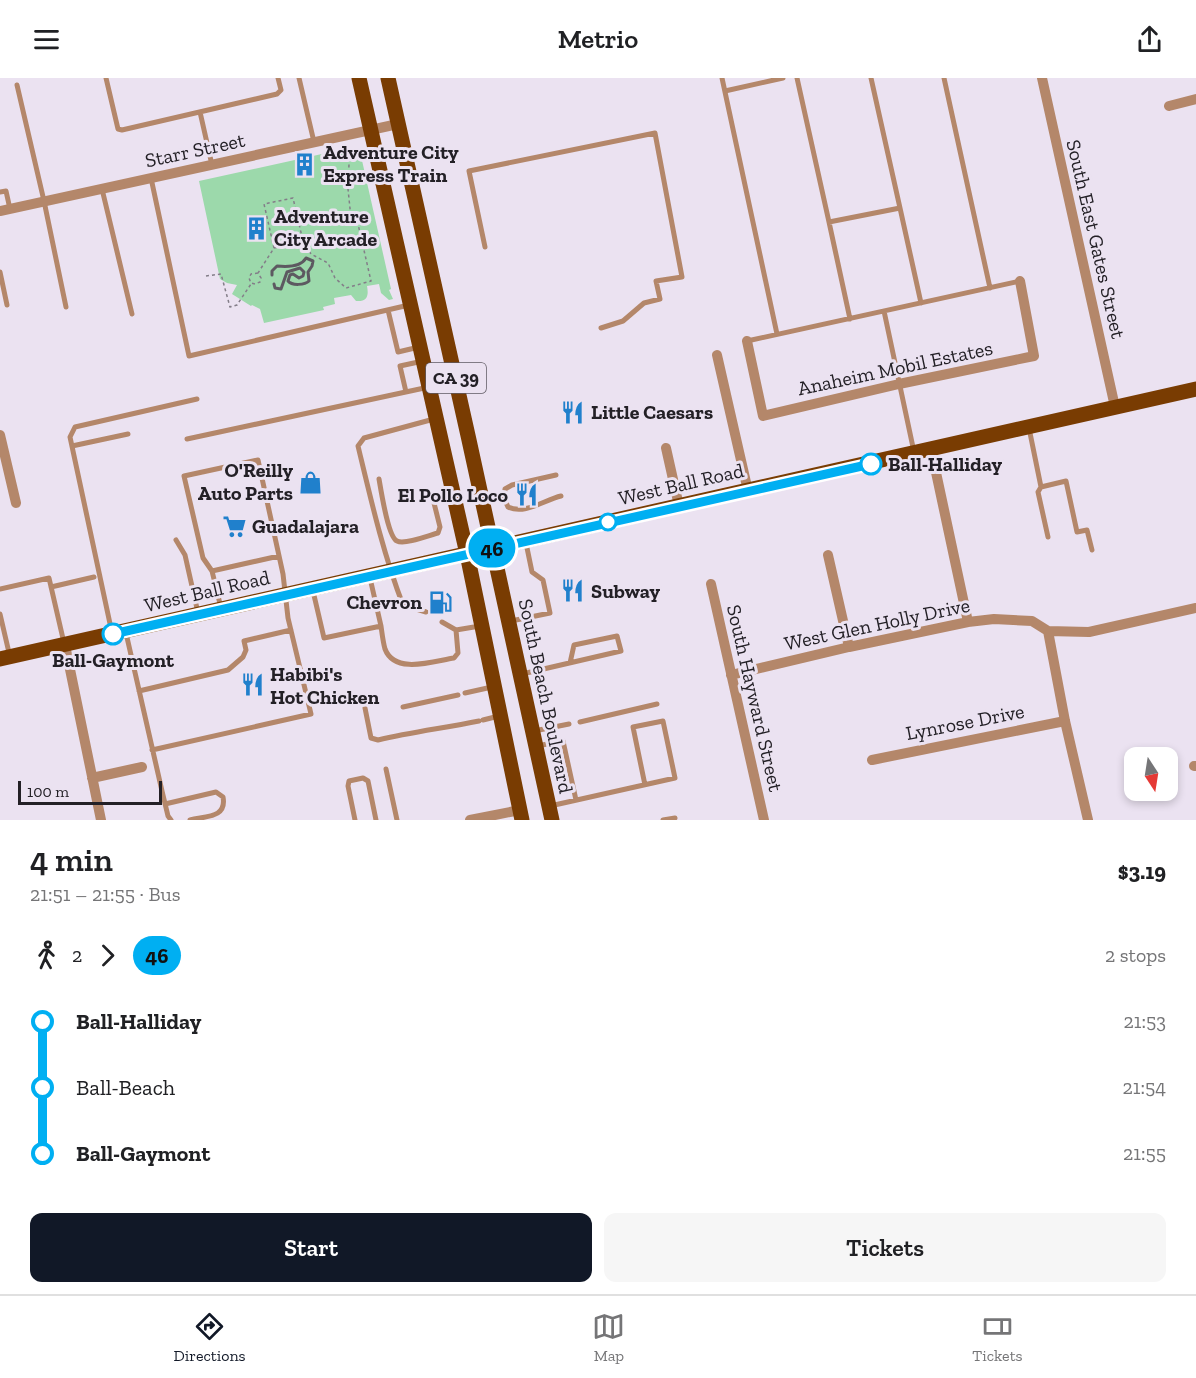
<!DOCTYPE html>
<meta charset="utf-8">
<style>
body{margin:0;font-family:"Zilla Slab",serif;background:#f6f6f6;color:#202124;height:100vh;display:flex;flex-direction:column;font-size:22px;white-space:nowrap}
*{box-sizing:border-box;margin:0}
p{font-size:20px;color:#757577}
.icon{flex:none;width:33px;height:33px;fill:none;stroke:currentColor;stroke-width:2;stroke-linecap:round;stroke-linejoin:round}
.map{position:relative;height:742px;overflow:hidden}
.panel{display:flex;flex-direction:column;background:#fff;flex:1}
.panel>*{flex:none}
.badge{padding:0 12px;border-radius:20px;font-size:21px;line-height:39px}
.needle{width:39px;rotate:168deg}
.controls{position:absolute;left:1124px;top:669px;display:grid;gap:12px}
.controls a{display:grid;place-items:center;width:54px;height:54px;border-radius:12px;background:#fff;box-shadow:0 3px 9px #0003;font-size:30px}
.scale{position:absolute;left:18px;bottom:15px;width:144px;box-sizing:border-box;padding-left:6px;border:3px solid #232026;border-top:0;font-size:16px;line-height:21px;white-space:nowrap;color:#232026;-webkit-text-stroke:4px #ebe2f1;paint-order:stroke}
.map>.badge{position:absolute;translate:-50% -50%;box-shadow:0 0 0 3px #fff}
.legs{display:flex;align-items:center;gap:9px;height:66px;padding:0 30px;font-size:20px}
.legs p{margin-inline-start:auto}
.headline{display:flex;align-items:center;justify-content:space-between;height:102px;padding:0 30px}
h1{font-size:33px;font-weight:600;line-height:45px}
.action{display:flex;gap:12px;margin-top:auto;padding:12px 30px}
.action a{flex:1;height:69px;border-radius:12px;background:#111827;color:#fff;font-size:24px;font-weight:600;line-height:69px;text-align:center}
.action a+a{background:#f6f6f6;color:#202124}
ul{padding:0 30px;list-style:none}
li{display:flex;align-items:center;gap:21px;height:66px;font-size:22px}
li i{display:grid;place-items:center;width:9px;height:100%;margin:0 8px;background:currentColor}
li i::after{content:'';width:15px;height:15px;margin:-8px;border:4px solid;border-radius:50%;background:#fff}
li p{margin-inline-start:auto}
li:first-child i{background:linear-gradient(#0000 50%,currentColor 0)}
li:last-child i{background:linear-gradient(currentColor 50%,#0000 0)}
header{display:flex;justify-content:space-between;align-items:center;height:78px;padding:0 30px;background:#fff;font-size:27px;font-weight:600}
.menu{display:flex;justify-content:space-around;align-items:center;height:84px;border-top:2px solid #e0e0e0;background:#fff;font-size:16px;color:#757577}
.menu a{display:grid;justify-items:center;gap:3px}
.menu .current{color:#111827}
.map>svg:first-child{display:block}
.green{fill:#9cd9ab}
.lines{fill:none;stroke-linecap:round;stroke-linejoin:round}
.path{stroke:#837d88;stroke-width:1.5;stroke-dasharray:3 3;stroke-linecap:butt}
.service{stroke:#b4876a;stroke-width:5}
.minor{stroke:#b4876a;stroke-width:10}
.primary{stroke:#793c02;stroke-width:15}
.rail{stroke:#5d5961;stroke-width:3}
.line-1-casing{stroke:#fff;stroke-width:14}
.line-1{stroke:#00aff2;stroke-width:9}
.stop-1-dot{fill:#fff;stroke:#00aff2;stroke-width:3}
.labels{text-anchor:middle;stroke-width:6;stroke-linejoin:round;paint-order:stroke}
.shield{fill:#ebe2f1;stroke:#5f5a63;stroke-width:1.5}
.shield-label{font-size:18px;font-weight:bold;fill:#232026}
.street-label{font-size:20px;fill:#232026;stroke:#ebe2f1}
.poi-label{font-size:20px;font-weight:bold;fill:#232026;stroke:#ebe2f1;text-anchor:start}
.stop-label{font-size:20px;font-weight:bold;fill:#232026;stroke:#ebe2f1;text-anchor:start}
</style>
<header><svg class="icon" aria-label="menu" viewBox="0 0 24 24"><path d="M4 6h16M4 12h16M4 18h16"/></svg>Metrio<svg class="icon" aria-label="share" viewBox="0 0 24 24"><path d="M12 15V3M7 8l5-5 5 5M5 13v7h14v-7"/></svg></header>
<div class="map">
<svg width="1196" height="742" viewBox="0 0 1196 742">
<rect width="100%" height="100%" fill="#ebe2f1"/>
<!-- green -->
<path class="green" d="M349,70l12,8 30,133 -2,1 4,9 -4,1 -8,-7 -2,-9 -12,2c2,10 0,16 -11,15l-5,-6 -17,3 1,6 -12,3 1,3 -60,13 -4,-14 -8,-4 -1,1 -19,-12 5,-9 -10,-2 -7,-4 -21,-98z"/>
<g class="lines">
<!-- path -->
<path class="path" d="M274,170l29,-7 8,13 17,9 7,15 11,10 25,-7 -13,-57 -7,-6 -3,-29 1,-25
M258,195l-7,1 -2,4 2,5 4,1 5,-2 1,-4 -3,-5 16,-25 -10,-44 29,-6 10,43
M206,198l15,-2 9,33 7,-2 14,-21"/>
<!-- service -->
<path class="service" d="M106,0l12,51 4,1 155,-36 4,-4 -3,-12
M299,0l15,64
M722,0l55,256
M797,0l32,144
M871,0l29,130
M944,0l46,210
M17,7l27,116 22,106
M725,13l58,-13
M200,34l12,53
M151,100l38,178 220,-51
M102,111l30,125
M0,114l6,-1 4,18
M485,169l-16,-76 186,-38 27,144 -26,4 4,18 -16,4 -21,18 -22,7
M0,194l7,33
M388,232l10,42 21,-5
M884,233l30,141
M850,241l-21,-97 71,-14 21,95
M747,263l273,-60
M406,314l-6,-26 23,-5
M1029,350l12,59 25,-6 11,51 10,-2 5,20
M187,361l242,-52
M72,368l56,-12
M556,397l-44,10 -7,4 -1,9 4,9c17,8 36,-7 53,-11
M379,401c2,11 9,58 18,62 8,4 33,-6 41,-8l2,-6 -8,-32
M1041,409l-3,5 10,45
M176,462l9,15 13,58
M51,509l43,-10
M0,511l49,-11 15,65
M313,513l11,47 57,-12 -11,-48
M221,530l-9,-37 67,-15
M426,534l-23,-7c-20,-52 -32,-105 -45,-159l6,-8 70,-19
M0,536l10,43
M511,543l39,-8 -7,-33 -11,-8 -6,-29
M442,544l14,8 24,-4
M381,548c1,7 2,16 4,23 10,26 49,12 69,9l4,-5 -2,-23
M112,555l-42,-196 5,-10 122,-28
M126,555l36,158 6,25 3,4
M522,596l99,-23 -4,-15 -43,9 -4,18
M139,613l89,-21 15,-13 3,-7 -2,-9 47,-11
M465,615l27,-6
M403,629l55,-12
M365,630l6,30 7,2c34,-8 67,-12 101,-19
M483,642l16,-4
M580,644l77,-18
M534,653l35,-7
M537,668l26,-5 13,59
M152,672l159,-36 -23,-96 -5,-44 -25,-114 -74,16 19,82 9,13
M386,691l11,51
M165,726l51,-12 7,5c4,21 -17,19 -33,23
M550,728l125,-28 -12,-57 -30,6 12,58
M355,742l-7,-34 1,-5 14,-3 5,3 8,39
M663,742l12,-2"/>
<!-- minor -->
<path class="minor" d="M1042,0l73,329
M1169,28l27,-7
M0,133l398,-87
M747,263l16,75 136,-32 135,-28 -14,-75
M717,277l31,136
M0,357l16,68
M666,370l13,58
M931,371l37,173
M828,477l21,92
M711,506l53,236
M1048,553l17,90 23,99
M65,567l36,175
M731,597l118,-28 119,-25 26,-3 38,2 16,10 41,1 107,-24
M872,682l193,-39
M1194,688h2
M92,700l50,-11
M470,742l50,-10"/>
<!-- primary -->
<path class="primary" d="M359,0l108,476 55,266
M388,0l81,362 83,380
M0,581l1196,-270"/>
<!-- rail -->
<path class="rail" d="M272,197v-4l5,-5c10,1 24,1 29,-8l7,3 -1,5 -4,6 1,9c-4,4 -17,5 -21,0l2,-6 3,-1 6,4 4,-2 1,-4 -4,-4 -13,4 -6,17 -6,-1 -1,-4"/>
</g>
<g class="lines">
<defs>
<path id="line-1" d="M113,556l758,-170"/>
</defs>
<!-- line-1 casing -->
<use href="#line-1" class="line-1-casing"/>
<!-- line-1 -->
<use href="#line-1" class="line-1"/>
</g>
<!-- icons -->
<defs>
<symbol id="building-bare" viewBox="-9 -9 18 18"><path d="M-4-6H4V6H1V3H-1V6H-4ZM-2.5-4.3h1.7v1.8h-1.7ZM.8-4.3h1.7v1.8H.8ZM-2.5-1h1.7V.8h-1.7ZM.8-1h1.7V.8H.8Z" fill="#2080cc" stroke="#ebe2f1" stroke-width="2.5" paint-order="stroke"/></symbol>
<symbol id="restaurant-bare" viewBox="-9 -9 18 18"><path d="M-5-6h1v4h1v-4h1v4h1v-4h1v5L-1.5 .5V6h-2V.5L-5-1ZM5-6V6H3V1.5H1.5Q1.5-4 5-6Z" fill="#2080cc" stroke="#ebe2f1" stroke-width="2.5" paint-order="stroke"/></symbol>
<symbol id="shop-bare" viewBox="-9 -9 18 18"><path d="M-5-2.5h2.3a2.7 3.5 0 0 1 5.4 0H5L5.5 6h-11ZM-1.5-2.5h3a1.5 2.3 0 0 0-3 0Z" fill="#2080cc" stroke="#ebe2f1" stroke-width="2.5" paint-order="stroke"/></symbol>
<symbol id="supermarket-bare" viewBox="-9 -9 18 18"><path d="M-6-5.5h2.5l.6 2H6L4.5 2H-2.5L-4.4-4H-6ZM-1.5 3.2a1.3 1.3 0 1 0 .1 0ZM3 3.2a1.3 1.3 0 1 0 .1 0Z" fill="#2080cc" stroke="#ebe2f1" stroke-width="2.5" paint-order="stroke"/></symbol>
<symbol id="fuel-bare" viewBox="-9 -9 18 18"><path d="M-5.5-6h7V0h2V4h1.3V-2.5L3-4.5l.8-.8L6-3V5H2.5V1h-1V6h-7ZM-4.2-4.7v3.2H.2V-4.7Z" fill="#2080cc" stroke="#ebe2f1" stroke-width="2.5" paint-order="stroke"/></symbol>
</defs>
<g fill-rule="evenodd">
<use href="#building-bare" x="288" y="70" width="33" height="33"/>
<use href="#building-bare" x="240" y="134" width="33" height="33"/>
<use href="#restaurant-bare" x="556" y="318" width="33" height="33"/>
<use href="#shop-bare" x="294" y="388" width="33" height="33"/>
<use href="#restaurant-bare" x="510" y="400" width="33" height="33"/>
<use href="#supermarket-bare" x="218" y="432" width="33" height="33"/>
<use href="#restaurant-bare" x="556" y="496" width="33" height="33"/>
<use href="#fuel-bare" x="424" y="508" width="33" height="33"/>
<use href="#restaurant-bare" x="236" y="590" width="33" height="33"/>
</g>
<!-- markers -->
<g class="stop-1-dot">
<circle cx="871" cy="386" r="10"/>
<circle cx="608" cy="444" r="8"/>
<circle cx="113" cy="556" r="10"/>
</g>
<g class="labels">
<!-- shield labels -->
<rect class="shield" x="426" y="285" width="60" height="30" rx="4.5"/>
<g class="shield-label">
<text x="456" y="306">CA 39</text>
</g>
<!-- street labels -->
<g class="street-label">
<text transform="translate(195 72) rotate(-12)" y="7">Starr Street</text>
<text transform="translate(1096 161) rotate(77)" y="7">South East Gates Street</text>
<text transform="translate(895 290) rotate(-12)" y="7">Anaheim Mobil Estates</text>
<text transform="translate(681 406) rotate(-13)" y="7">West Ball Road</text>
<text transform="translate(207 513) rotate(-13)" y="7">West Ball Road</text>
<text transform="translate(877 546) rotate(-12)" y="7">West Glen Holly Drive</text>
<text transform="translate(546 618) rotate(78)" y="7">South Beach Boulevard</text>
<text transform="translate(755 620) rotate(77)" y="7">South Hayward Street</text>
<text transform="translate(965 644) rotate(-11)" y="7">Lynrose Drive</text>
</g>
<!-- poi labels -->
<g class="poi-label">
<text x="323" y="81">Adventure City<tspan x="323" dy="23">Express Train</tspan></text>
<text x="274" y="145">Adventure<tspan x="274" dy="23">City Arcade</tspan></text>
<text x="591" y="341">Little Caesars</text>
<text x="293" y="399" text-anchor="end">O'Reilly<tspan x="293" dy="23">Auto Parts</tspan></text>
<text x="508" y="424" text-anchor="end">El Pollo Loco</text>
<text x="252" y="455">Guadalajara</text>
<text x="591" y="520">Subway</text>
<text x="422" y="531" text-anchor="end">Chevron</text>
<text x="270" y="603">Habibi's<tspan x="270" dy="23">Hot Chicken</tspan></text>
</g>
<!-- stop labels -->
<g class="stop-label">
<text x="888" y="393">Ball-Halliday</text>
<text x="113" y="589" text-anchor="middle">Ball-Gaymont</text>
</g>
</g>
</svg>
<div class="controls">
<a><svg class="needle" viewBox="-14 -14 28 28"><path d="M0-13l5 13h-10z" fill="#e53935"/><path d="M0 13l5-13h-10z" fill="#757577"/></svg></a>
</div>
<div class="scale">100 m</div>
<b class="badge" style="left:492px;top:470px;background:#00aff2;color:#111">46</b>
</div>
<section class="panel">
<div class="headline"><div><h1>4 min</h1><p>21:51 – 21:55 · Bus</p></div><b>$3.19</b></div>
<div class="legs"><svg class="icon" aria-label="walk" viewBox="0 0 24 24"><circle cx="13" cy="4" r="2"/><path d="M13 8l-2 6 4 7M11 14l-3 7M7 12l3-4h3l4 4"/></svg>2<svg class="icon" aria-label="forward" viewBox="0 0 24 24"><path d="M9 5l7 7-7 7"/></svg><b class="badge" style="background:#00aff2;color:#111">46</b><p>2 stops</p></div>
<ul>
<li><i style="color:#00aff2"></i><b>Ball-Halliday</b><p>21:53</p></li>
<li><i style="color:#00aff2"></i><span>Ball-Beach</span><p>21:54</p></li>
<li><i style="color:#00aff2"></i><b>Ball-Gaymont</b><p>21:55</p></li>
</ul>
<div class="action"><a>Start</a><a>Tickets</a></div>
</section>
<nav class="menu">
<a class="current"><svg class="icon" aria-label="directions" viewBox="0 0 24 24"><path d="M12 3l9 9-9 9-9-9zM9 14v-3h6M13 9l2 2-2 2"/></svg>Directions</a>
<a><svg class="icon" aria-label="map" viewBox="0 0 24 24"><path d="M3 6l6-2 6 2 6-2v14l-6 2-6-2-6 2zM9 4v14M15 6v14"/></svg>Map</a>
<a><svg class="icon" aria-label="tickets" viewBox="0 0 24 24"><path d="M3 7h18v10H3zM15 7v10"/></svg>Tickets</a>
</nav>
